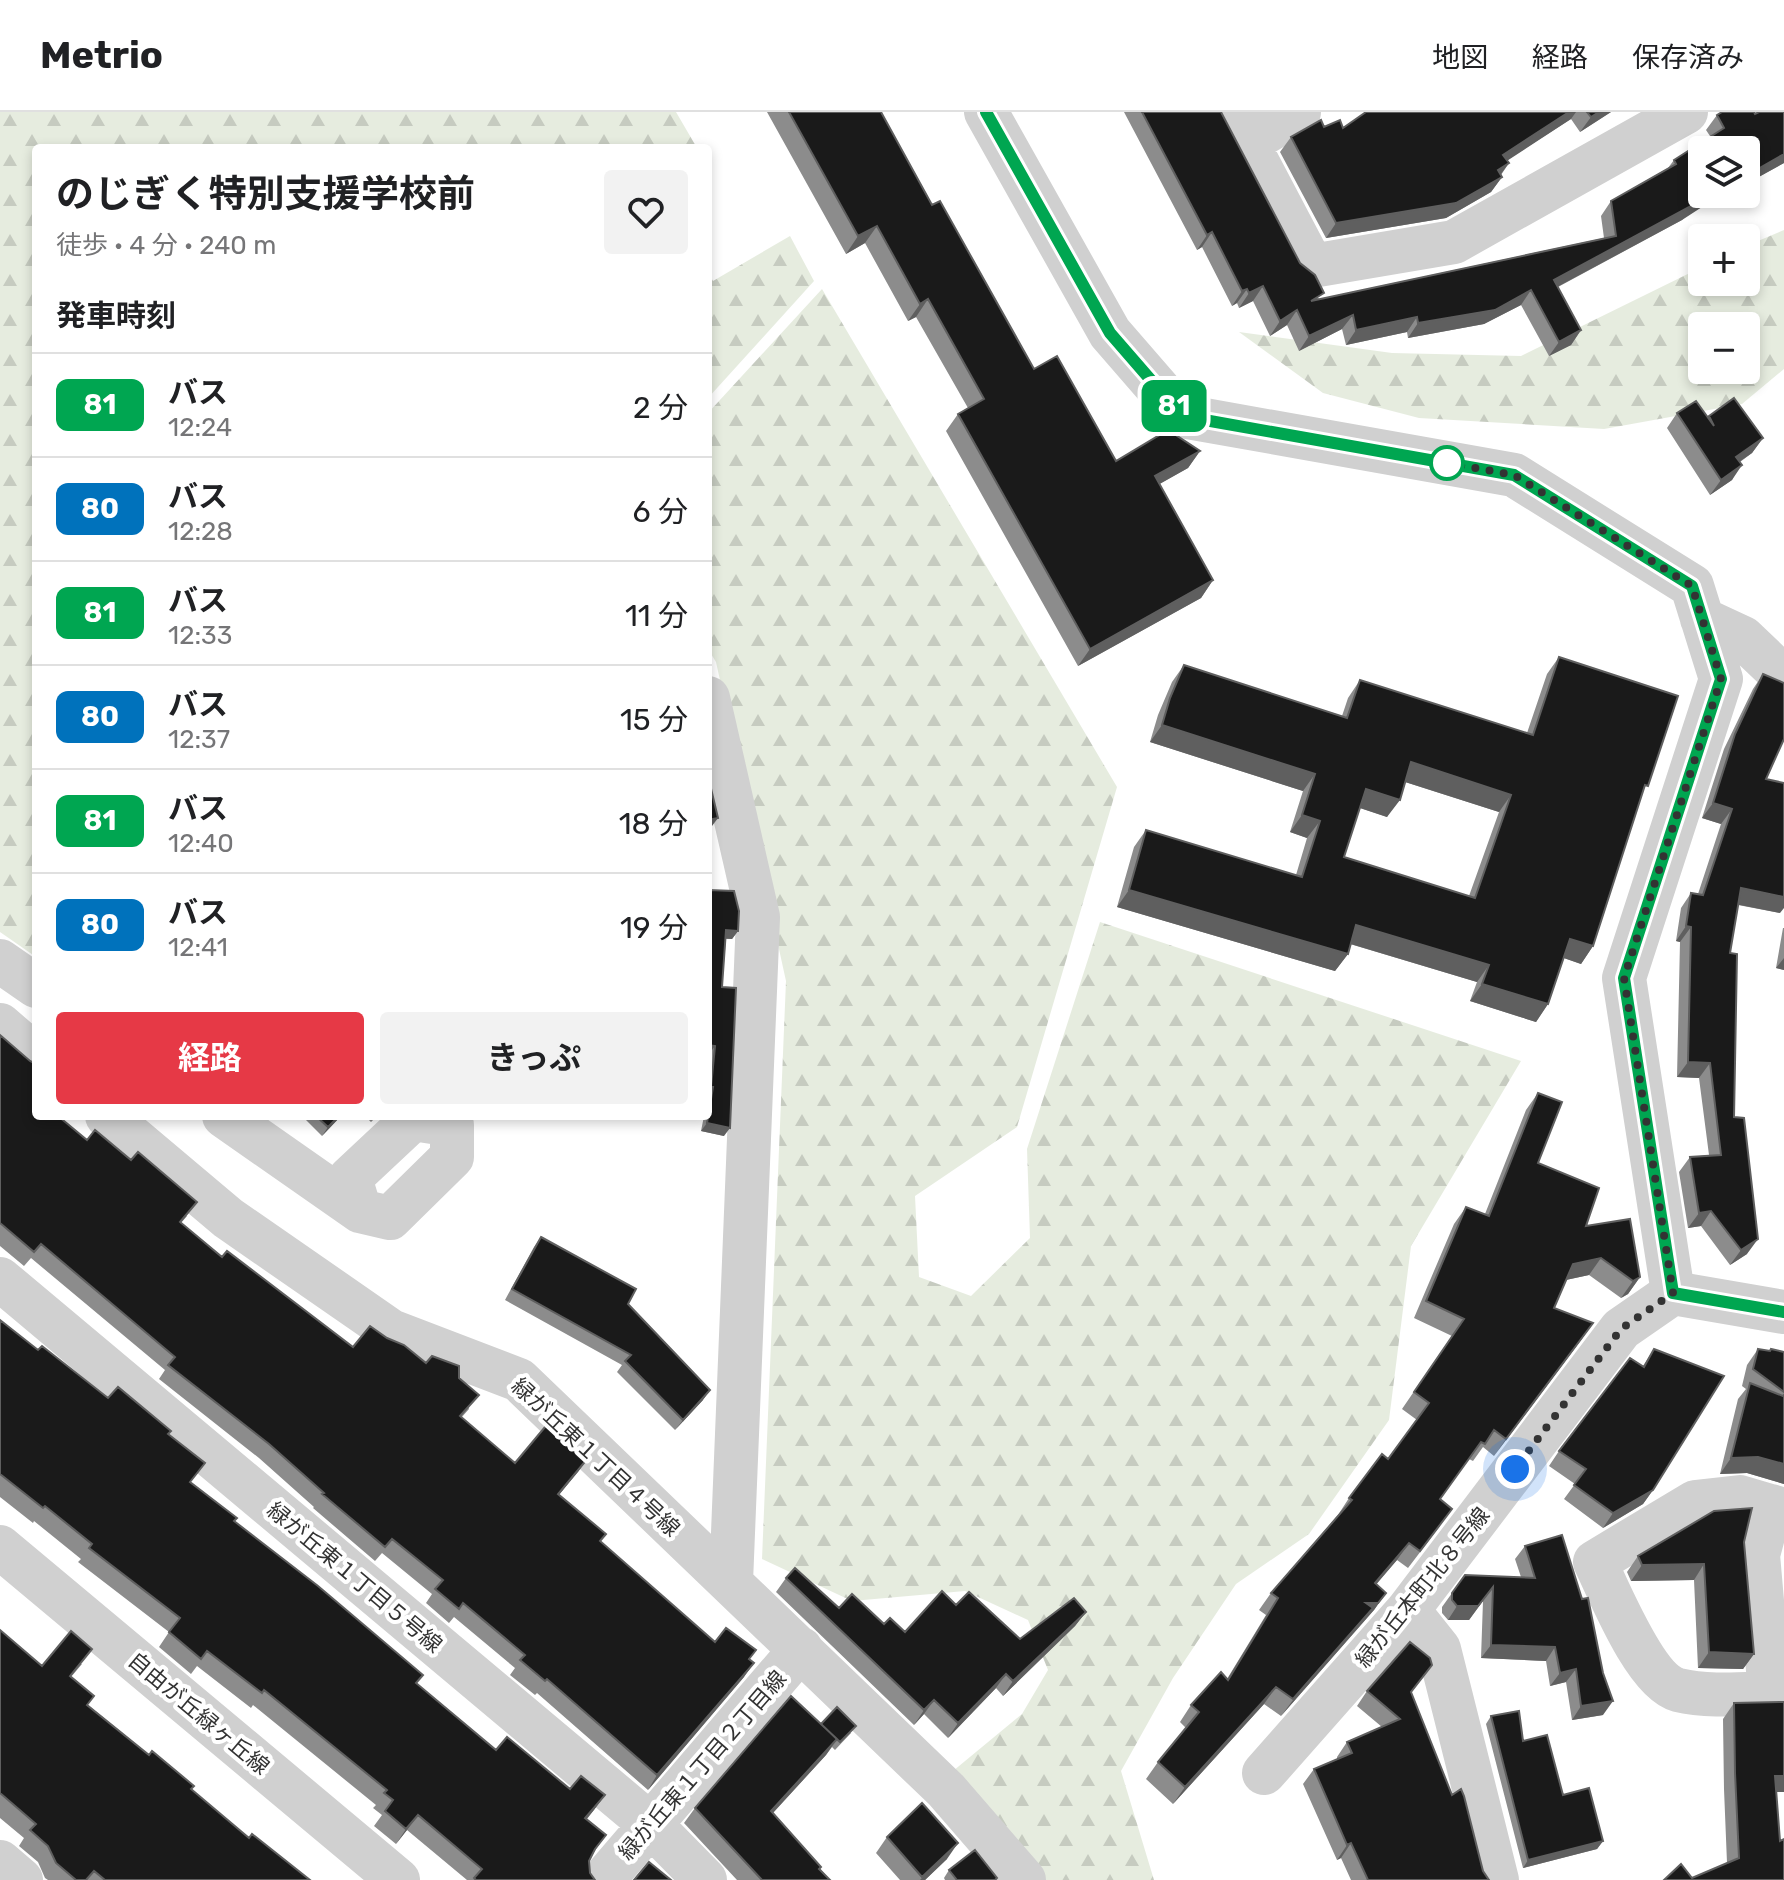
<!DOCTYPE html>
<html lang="ja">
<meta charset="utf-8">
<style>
body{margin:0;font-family:Rubik,"Noto Sans JP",sans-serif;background:#f2f2f2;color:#202124;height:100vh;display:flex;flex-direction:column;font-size:30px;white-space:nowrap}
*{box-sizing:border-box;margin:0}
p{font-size:26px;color:#757577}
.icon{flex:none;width:44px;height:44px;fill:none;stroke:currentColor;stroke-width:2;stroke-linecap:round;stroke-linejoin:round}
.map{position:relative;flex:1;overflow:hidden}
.sheet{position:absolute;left:32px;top:32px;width:680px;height:976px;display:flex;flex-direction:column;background:#fff;border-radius:8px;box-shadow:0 4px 12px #0003}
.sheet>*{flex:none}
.badge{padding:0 16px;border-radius:12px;font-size:28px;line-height:52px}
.controls{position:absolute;left:1688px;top:24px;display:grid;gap:16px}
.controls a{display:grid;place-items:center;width:72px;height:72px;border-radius:8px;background:#fff;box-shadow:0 4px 12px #0003;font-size:40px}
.you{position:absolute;width:40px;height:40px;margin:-20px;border:6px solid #fff;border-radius:50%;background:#1a73e8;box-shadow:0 0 0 12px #1a73e833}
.map>.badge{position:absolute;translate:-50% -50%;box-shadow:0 0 0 4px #fff}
h2{padding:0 24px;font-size:30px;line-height:72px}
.round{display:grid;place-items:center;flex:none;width:84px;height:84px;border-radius:8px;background:#f2f2f2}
.headline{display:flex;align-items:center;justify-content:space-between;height:136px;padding:0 24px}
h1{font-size:38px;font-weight:700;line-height:60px}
.action{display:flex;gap:16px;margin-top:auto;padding:16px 24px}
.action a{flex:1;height:92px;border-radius:8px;background:#e63946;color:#fff;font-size:32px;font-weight:700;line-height:92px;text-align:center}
.action a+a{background:#f2f2f2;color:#202124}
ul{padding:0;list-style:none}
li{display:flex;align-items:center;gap:24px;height:104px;padding:0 24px;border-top:2px solid #e0e0e0}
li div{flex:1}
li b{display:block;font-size:30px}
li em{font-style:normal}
li .badge{min-width:88px;font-weight:700;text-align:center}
header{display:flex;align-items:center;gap:48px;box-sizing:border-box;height:112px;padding:0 40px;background:#fff;border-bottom:2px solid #e0e0e0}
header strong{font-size:38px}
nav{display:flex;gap:44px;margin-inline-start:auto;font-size:28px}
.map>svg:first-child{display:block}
.forest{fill:url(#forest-firs);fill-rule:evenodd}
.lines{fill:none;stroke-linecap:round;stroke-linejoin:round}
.minor{stroke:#d0d0d0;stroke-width:44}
.wall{fill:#8c8c8c;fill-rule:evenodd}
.shaded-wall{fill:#5f5f5f}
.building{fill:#1a1a1a;stroke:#5f5f5f;stroke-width:2;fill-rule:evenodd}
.line-casing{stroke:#fff;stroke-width:18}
.line{stroke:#00a651;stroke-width:12}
.walk{stroke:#333;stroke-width:8;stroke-dasharray:0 14.4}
.stop-dot{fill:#fff;stroke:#00a651;stroke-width:4}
.labels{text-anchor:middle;stroke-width:8;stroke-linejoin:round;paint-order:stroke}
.street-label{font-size:22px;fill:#333;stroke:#fff}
</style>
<header>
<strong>Metrio</strong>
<nav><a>地図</a><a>経路</a><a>保存済み</a></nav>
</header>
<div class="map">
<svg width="1784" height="1768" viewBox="0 0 1784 1768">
<defs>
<pattern id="forest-firs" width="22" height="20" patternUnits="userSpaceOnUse" patternTransform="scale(2)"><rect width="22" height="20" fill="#e6ecdf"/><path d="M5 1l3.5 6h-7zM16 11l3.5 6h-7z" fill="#c6cbc0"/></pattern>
</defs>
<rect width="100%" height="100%" fill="#fff"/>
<!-- forest -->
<path class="forest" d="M0,0h676l21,36h-661v809l-36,-25z
M1784,118v139l-42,35 -138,25 -185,-11 -96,-25 -84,-61 153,21 129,3 181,-89v15h44v-36zM1702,214h44v44h-44z
M790,124l24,45 -106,117v-125l5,8z
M822,177l295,498 -100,340 -102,69 4,81 52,19 59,-58 -3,-89 73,-227 421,139 -110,185 -22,174 -80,114 -73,50 -63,94 -52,93 33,109h-112l-89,-109 69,-57 26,-44 -20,-50 -63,-29 -113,10 -90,-42 24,-578 -70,-319 -8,-13v-236z"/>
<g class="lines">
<!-- minor -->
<path class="minor" d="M986,0l124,221 72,83 332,59 178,111 29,93 -97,299 49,315 111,19
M1231,0l81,154 142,-24 232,-130
M1247,31l52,-31
M1702,507l41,19 41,39
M708,586l50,219 -27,665
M0,849l36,25
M0,913l36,31
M107,1004l121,102 163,113 128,49 427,410 78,90
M224,1004l136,95 30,7 62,-61v-32l-39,-6 -63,59 10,33
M0,1167l651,546 54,55
M1784,1398l-44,-13 -45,5 -100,60c15,31 50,119 83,128 34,8 72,3 106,3
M0,1435l398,333
M1408,1498l31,39 58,231
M1770,1581l-12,-138 13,-49
M1264,1661l144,-163 213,-281 52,-36
M0,1750l21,18
M603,1768l198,-231"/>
</g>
<!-- wall -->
<path class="wall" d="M767,0h114l51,93 102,164 82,92 84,-10 -12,17 -29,16 54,96 -12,18 -123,68 -132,-235 12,-17 10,-6 -52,-91 -8,4 -43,-78 -19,11z
M1124,0h97l98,187 285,-61 -3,-22 10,-15 57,-33 6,-8 36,-24 -4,-6 11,-15 38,-1 29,-2v51l-38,21v-34l-64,70 -124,67 23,43 -10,15 -22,11 -28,-51 -37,19 -76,14 -1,-6 -61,13 -4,-16 -43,22 -12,-26 -17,11 -17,-35 -14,7 -2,-5 -5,3 -30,-59 -5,3z
M1366,0h245l-31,20 -9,-13 -64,41 2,3 -8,12 1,2 -11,15 -45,26 -120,20 -46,-86 11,-15 33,-10 19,1z
M1677,301l31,4 1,-1 54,22 -11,15 -12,9 -8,18 -22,15 -43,-67z
M1559,545l83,138 -49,151 -12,18 -17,-6 -16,46 -12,18 -66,-21 7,-19 -127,-38 -2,10 -13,17 -218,-64 17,-60 12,-17 150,45 11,-37 -17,-6 13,-41 -153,-49 8,-27 14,-33 12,-17 158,51 6,-18 12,-18 167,53 20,-59zM1405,670l94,30 -30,84 -125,-39 16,-49 27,9z
M1763,562l3,105 14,134 -42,-8 -8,48 4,164 13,137 -17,11 -29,-39 -13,2 -9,-56 11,-15 19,-2 -10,-77 -22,-1 3,-135 -4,-1 5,-33 10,-15 7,1 23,-70 -19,-6 22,-69 29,-60z
M708,778l30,41 -6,8h-6l-4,48 2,149 -23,-5 3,-15h4l1,-62h-1z
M1783,816h1v42l-8,-2z
M0,923l36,81 51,24 100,76 -6,7 41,34 131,90 73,16 33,15 10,31 -8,9 54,45 73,-5 -29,37 41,47 115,100 35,17 -6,18 -96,113 -111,-97 -2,2 -25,-20 5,-7 -61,-51 -5,6 -23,-20 6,-9 -50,-41 -7,8 -62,-53 1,-1 -55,-49 -100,-79 6,-9 -134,-112 -7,8 -24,-20z
M1538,981v70l48,63 54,51 -12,17 -7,4 -32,-23 -23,5 -12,28 39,15 -12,17 -87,116 -11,-9 -10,14 -4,-2 -29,40v27l-32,42 -11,-8 -21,24 10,9 -12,17 -93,106 -17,-12 -91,100 -27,-25 12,-17 28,-34 -6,-6 11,-17 36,-26 39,-64 -7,-5 12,-17 67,-78 11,-17 39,-39 29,-39 -15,-11 50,-73 -38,-18 40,-94 12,-17 19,7 41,-104z
M302,1004h39l-19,20z
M365,1004h12l-6,6z
M541,1125l87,67 75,96 -28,30 -58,-58 5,-7 -117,-65 29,-53z
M0,1208l38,30 70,48 60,36 23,49 226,201 79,66 74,39 35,6 -18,24 19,16 -14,20 -3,6 1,12 5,7h-128l-60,-50 -11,14 -22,-18 8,-11 -9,-7 3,-3 -123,-100 -2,3 -54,-42 -6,8 -32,-27 10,-15 -91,-70 3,-3 -47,-38 -1,2 -33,-26z
M1654,1237l-1,141 -10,14 -40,24 -39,-29 11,-15 -26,-18 10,-15 84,-85z
M1758,1237l11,2 2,-2 13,3v132l-37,-11 -27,1 18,-75 8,-10 -4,-3 5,-21z
M1744,1430l10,112 -11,15 -45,-1 -4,-88 -63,1 -4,-9 11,-16z
M1525,1434l78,169 -31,5 -6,-38 -16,4 -4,-25 -65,-3 2,-57 -14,19h-21l-6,-7v-6l23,-32 56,2 -6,-18z
M786,1466l53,30 66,24 51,-27 64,34 66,-27 -11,14 -72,70 -7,-8 -48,50 -24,-24 -10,11 -138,-133z
M0,1518l42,36 40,-2 -11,13 17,28 103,84 58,49 61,42h-262l-3,-2 -7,-16 -19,-16 5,-8 -24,-20z
M1432,1553l-21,28 41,102 31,76 6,9h-138l-10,-22 -4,2 -34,-76 11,-15 23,-10v-2l10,-15 35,-15 -25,-21 10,-15z
M1784,1590v90h-8l4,49 4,-2v41h-120l17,-16 11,14 35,-15 -3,-74 -1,-70 11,-16z
M1491,1604l32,25 40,54 40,46 -6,8 -74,19 -37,-144z
M821,1612l30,9 -16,17 -3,-3 -6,8 -53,58 57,67h-93l-53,-57 11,-15z
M887,1725l60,22 -22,21h-25l-24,-27z
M949,1758l48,8 -1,2h-51l-1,-2z"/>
<!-- shaded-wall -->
<path class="shaded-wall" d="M1569,0h7l-5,7 -78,51 10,-15z
M1599,0h12l-31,20 11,-15z
M1784,42v9l-38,21v-6l3,-4z
M1509,51l-11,15 4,-1 -11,15 -45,26 -120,20 10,-15 162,-53z
M1710,82h12l-40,26 -138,74 10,-14z
M877,114l-12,17 -19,11 12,-18z
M1212,120l-10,15 -5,3 10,-15z
M1263,174l-10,15 -14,7 10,-15z
M1247,177l-10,14 -5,3 10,-15z
M1531,178l-10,15 -37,19 -76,14 10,-15z
M928,187l-12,18 -8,4 12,-17z
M1297,198l-10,15 -17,11 10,-15z
M1353,203l-11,14 -43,22 10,-15z
M1417,205l-10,15 -61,13 10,-15z
M1581,218l-10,15 -22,11 10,-14z
M1763,326l-11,15 -26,18 10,-14z
M1200,339l-12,17 -46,26 13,-18z
M1742,353l-10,15 -22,15 11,-15z
M1213,468l-12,18 -123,68 12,-17z
M1162,613l153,49 -12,17 -153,-49z
M1411,650l100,33 -12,17 -100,-32z
M1366,677l34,11 -13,17 -33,-11z
M1713,691l19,6 -11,15 -19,-6z
M1302,703l18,6 -13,17 -17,-6z
M718,706l-6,8 -4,1v-7z
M1741,776l43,9v11l-4,5 -50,-10z
M1129,778l219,64 -13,17 -218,-64z
M1356,813l133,40 -12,17 -133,-40z
M1686,814l5,1 -11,15 -4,-1z
M726,818l12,1 -6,8 -12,-1z
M1570,827l23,7 -12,18 -23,-8z
M1784,846v12l-8,-2z
M1482,872l66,20 -12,18 -66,-21z
M708,933l7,1 -6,8h-1z
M1688,950l22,1 -11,15 -22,-1z
M339,1004h2l-19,20 6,-9z
M707,1011l23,5 -6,8 -23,-5z
M1711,1099l-10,15 -13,2 11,-15z
M1758,1127l-11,15 -17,11 11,-15z
M1601,1146l-12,17 -28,6 12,-17z
M1640,1165l-12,17 -7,4 12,-17z
M1593,1211l-12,17 -87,116 12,-17z
M710,1278l-7,10 -28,30 8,-10z
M1758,1345l26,7v20l-37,-11 -27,1 11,-16z
M588,1346l-10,14 -30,36 10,-14z
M1653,1378l-10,14 -40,24 10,-15z
M1409,1431l-12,17 -34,40 12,-17z
M1704,1452l-10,16 -63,1 11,-16z
M1493,1475l-24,33h-21l9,-14z
M1386,1481l-12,17 -93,106 85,-113z
M1086,1500l-11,14 -72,70 10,-15z
M1491,1533l64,2 -9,14 -65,-3z
M1709,1540l45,2 -11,15 -45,-1z
M754,1551l-10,14 -96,113 9,-15z
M1576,1557l-10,13 -16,4 10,-13z
M1006,1562l-10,14 -48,50 10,-15z
M1276,1575l-12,17 -91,100 12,-17z
M934,1588l-10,14 -10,11 10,-15z
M1613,1589l-10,14 -31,5 9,-14z
M837,1627l-11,16 -66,72 11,-16z
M1775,1664h9v16h-20z
M605,1683l-11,15 -19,23 10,-15z
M418,1703l-11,15 -11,14 10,-15z
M1603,1729l-6,8 -74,19 5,-8z
M958,1731l-11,16 -22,21h-5z
M1351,1731l-10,15 -4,2 10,-15z"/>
<!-- building -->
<path class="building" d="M789,0h92l51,93 8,-4 94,168 23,-13 59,105 52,-31 32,21 -45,25 58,104 -123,69 -132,-235 26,-15 -56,-100 -8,5 -43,-78 -19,10z
M1142,0h79l79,151 15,12 9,18 -13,8 305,-65 -5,-35 65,-37 -2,-4 50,-32 -7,-13 5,-3h32l1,2 4,-2h25v42l-35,20 -2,-4 -1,1v-21h-44v44h8l-17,11 -139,75 27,50 -22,12 -28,-52 -36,20 -77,13 -1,-6 -61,13 -3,-15 -44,21 -12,-26 -17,11 -17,-35 -14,7 -2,-4 -5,2 -30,-59 -5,3z
M1366,0h203l-66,43 6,8 -11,7 4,7 -46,26 -120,20 -45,-86 30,-17 3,7 16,-7 3,8z
M1587,0h12l-8,5z
M1734,286l29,40 -27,19 6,8 -21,15 -44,-67 19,-12 18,25 -5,-10z
M1559,545l119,39 -30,90 -3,-1 -52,161 -23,-7 -22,65 -66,-20 7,-19 -133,-40 -8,29 -219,-64 17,-60 156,47 18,-56 -18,-6 13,-41 -153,-49 8,-27 14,-33 163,53 13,-38 173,55zM1411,650l100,33 -36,103 -131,-41 22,-68 34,11z
M1763,562l21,9v56l-18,40 18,4v114l-43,-9 -11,65 7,1 -3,163 10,1 14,121 -17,11 -30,-39 -12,2 -9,-56 31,-2 -11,-92 -22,-1 3,-135 -5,-1 5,-33 12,2 29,-86 -19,-6 22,-69z
M708,664l10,42 -10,2z
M708,778l26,1 5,20 -1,20 -12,-1 -4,57 14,1 -6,140 -23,-5 6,-36h-2l4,-41 -7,-1z
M0,923l30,26 6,3v52h22l29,24 8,-10 36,30 7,-8 59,50 -17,20 42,35 5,-6 126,96 17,-21 17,12 17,7 22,18 6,-7 27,10v12l20,17 -19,21 55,47 35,-42 38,37 -30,36 48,40 -6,7 115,101 11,-14 30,22 -7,9 5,4 -97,112 -110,-96 -2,2 -25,-21 5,-5 -62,-52 -4,6 -24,-20 8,-9 -51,-41 -7,8 -63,-53 2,-1 -55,-49 -101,-79 7,-8 -134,-113 -7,8 -34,-29z
M1538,981l24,9 -24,61 61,25 -13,38 44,-7 10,58 -7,4 -32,-23 -28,6 -19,44 39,15 -87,116 -12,-9 -9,14 -4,-2 -41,57 12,10 -32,42 -11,-8 -34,40 11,10 -8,10h-12l7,5 -80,91 -17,-12 -91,100 -27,-25 41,-50 -8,-7 30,-33 7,8 50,-82 -7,-5 81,-93 -3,-2 33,-44 6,5 41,-56 -15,-11 50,-73 -38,-18 40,-94 23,9z
M316,1004h23l-11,11z
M541,1125l95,52 -8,15 82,86 -27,30 -58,-59 6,-6 -119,-66z
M0,1208l38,30 4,-4 66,52 10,-11 53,44 -3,3 37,29 -15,19 47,36 -3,3 84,65 105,89 -7,8 80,67 11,-13 63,52 11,-13 24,19 -20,23 21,17 -11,14 -6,12 1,12 5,7h-119l-2,-2 8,-9 -64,-54 -12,14 -21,-18 8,-11 -9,-7 3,-3 -123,-100 -2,3 -55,-42 -6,8 -32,-27 11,-14 -91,-70 3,-4 -47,-38 -2,2 -43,-34z
M1654,1237l70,27 -71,114 -40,23 -39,-28 12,-16 -27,-18 71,-93 14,9z
M1758,1237l12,2 1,-2 13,3v40l-31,-23z
M1750,1271l33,13 1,-1v69l-26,-7 -27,1z
M1752,1396l-8,34 10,112 -45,-2 -5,-88 -62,1 -4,-9 76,-45z
M1562,1423l20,64 6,-1 15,75 10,28 -32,5 -5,-37 -16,4 -5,-26 -64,-2 2,-58 -15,19h-21l-5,-6v-7l13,-18 70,3 -10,-32z
M795,1456l44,40 13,-14 32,30 6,-6 15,14 37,-41 14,14 13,-13 51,47 54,-41 12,14 -73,69 -7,-7 -48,49 -24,-23 -10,10 -138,-132z
M0,1518l42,36 29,-35 21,18 -22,27 24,20 -7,9 62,50 3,-4 42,35 -3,3 58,49 3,-4 58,46h-205l-11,-9 -8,9h-10l-20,-17 -8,-17 -18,-16 6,-6 -36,-31z
M1410,1530l20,16 2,7 -21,27 41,103 9,-6 3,7 19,75 6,9h-121l-17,-37 -4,2 -33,-76 38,-16 -5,-11 53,-23 -33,-28z
M791,1584l46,43 -66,72 50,56 -2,2 11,11h-68l-67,-72z
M1784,1590v74h-9l5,65 4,-2v41h-120l17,-16 11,14 47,-20 -4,-85 -1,-70z
M837,1595l19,19 -16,16 -19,-18z
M1519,1599l4,30 24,-6 16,60 26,-7 14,53 -75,19 -37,-144z
M922,1691l36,40 -36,34 -35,-40z
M975,1738l22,28 -2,2h-38l-8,-10z
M649,1750l22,18h-37z"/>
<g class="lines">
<defs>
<path id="line" d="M986,0l124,221 72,83 332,59 178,111 29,93 -97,299 49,315 111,19"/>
</defs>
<!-- line casing -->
<use href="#line" class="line-casing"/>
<!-- line -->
<use href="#line" class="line"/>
<!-- walk -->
<path class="walk" d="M1447,351l67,12 178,111 29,93 -97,299 49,315 -52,36 -106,140"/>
</g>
<!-- markers -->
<circle class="stop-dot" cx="1447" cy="351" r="16"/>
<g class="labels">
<!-- street labels -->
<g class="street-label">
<text transform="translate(596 1345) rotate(43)" y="8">緑が丘東１丁目４号線</text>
<text transform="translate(355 1465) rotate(40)" y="8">緑が丘東１丁目５号線</text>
<text transform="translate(1422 1475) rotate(-51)" y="8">緑が丘本町北８号線</text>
<text transform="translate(199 1601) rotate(40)" y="8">自由が丘緑ヶ丘線</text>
<text transform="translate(702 1653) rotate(-49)" y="8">緑が丘東１丁目２丁目線</text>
</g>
</g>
</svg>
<div class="controls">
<a><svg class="icon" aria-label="layers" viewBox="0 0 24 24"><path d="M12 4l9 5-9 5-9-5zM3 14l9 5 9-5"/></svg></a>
<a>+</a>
<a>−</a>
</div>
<div class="you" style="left:1515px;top:1357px"></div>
<b class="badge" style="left:1174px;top:294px;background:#00a651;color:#fff">81</b>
<section class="sheet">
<div class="headline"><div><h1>のじぎく特別支援学校前</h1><p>徒歩 · 4 分 · 240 m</p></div><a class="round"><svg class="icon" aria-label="heart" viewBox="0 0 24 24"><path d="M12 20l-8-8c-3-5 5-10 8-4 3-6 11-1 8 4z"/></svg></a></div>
<h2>発車時刻</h2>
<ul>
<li><span class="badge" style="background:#00a651;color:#fff">81</span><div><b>バス</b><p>12:24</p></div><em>2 分</em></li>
<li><span class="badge" style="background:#0072bc;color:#fff">80</span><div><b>バス</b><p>12:28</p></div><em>6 分</em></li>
<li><span class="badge" style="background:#00a651;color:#fff">81</span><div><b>バス</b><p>12:33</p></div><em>11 分</em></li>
<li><span class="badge" style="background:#0072bc;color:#fff">80</span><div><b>バス</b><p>12:37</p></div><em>15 分</em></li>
<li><span class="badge" style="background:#00a651;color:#fff">81</span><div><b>バス</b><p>12:40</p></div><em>18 分</em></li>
<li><span class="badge" style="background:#0072bc;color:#fff">80</span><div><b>バス</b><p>12:41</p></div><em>19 分</em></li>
</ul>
<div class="action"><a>経路</a><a>きっぷ</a></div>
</section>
</div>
